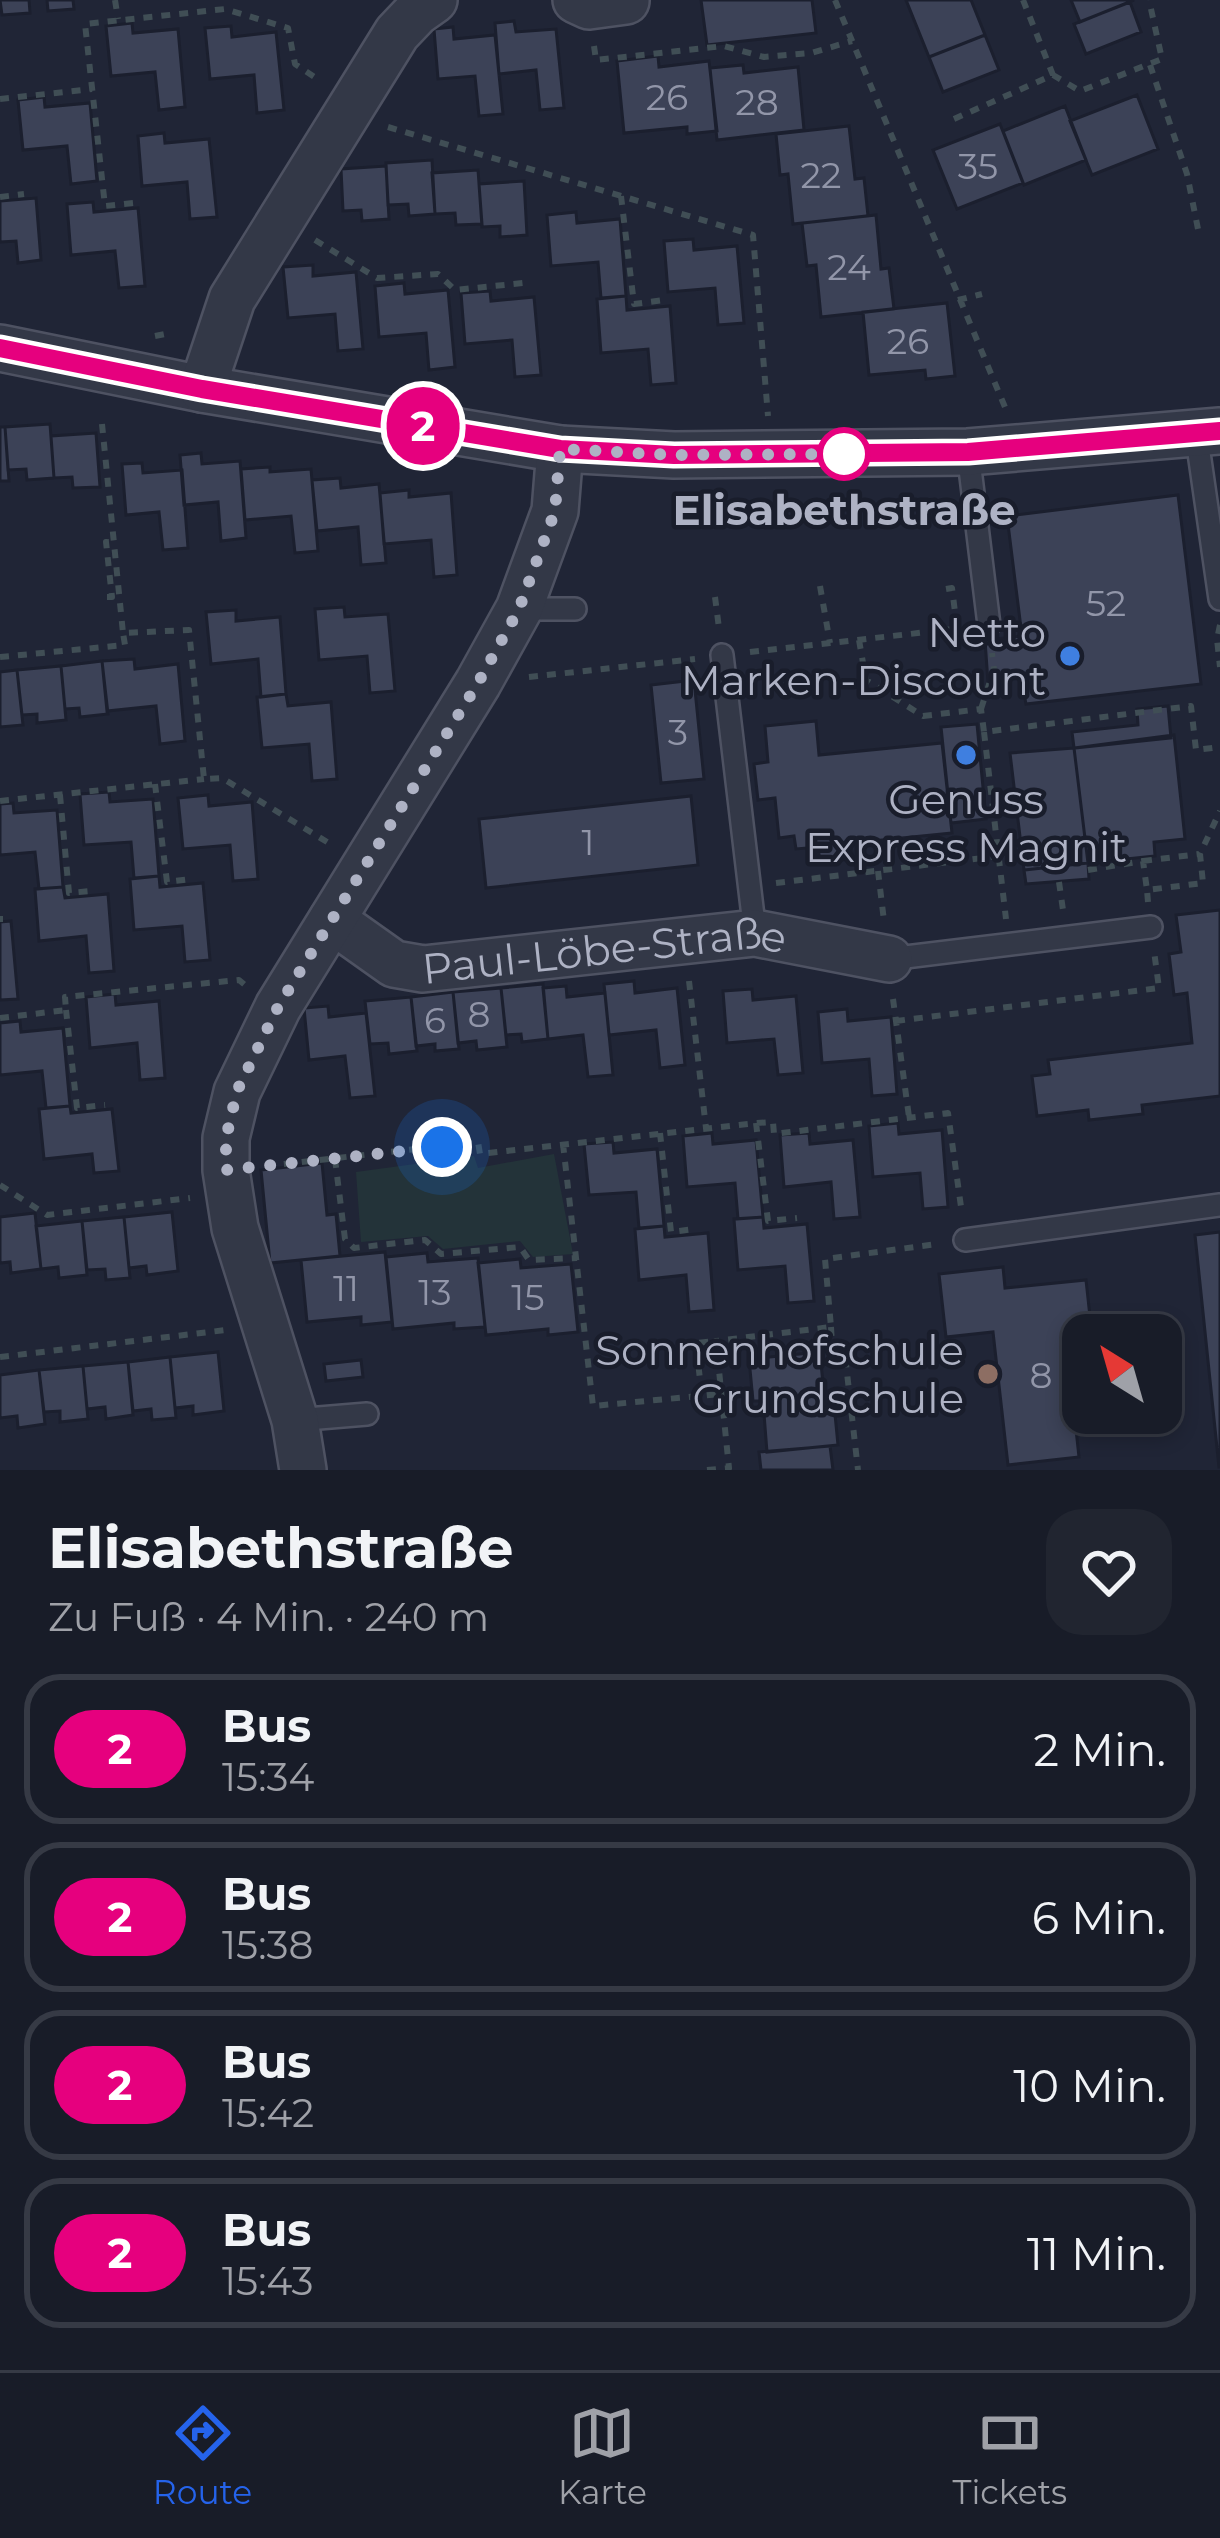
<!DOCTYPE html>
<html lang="de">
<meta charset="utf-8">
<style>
body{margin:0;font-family:Montserrat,sans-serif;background:#212530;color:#f1f3f6;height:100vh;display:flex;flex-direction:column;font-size:45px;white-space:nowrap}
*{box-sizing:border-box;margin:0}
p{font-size:39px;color:#9fa1a8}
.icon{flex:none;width:66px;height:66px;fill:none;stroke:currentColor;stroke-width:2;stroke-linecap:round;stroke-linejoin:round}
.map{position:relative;height:1470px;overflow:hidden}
.drawer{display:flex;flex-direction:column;background:#181c28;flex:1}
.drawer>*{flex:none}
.badge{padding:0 24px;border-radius:39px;font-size:42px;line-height:78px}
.needle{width:78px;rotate:323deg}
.fabs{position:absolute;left:1062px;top:1314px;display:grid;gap:24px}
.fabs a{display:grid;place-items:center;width:120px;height:120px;border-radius:24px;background:#181c28;box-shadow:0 6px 18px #0003,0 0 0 3px #363a45;font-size:60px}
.you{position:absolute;width:60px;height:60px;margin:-30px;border:9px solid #fff;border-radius:50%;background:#1a73e8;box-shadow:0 0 0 18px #1a73e833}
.map>.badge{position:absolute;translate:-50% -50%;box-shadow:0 0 0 6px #fff}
.round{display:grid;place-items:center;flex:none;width:126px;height:126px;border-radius:36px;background:#212530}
.headline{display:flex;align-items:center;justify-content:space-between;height:204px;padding:0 48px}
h1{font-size:57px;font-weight:700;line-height:90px}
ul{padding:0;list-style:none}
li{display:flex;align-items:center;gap:36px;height:150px;margin:0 24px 18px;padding:0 24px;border:6px solid #363a45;border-radius:36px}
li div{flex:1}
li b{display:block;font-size:45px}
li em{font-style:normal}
li .badge{min-width:132px;font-weight:700;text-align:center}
.menu{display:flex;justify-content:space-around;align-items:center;height:168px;border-top:3px solid #363a45;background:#181c28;font-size:33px;color:#9fa1a8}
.menu a{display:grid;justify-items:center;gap:6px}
.menu .on{color:#2563eb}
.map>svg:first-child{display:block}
.green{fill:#233339}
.building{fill:#3c4257;stroke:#1b1f2e;stroke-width:3}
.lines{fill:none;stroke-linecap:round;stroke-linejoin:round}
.service-casing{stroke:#4e5262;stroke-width:26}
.minor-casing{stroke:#4e5262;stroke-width:50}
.path{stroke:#404e55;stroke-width:6;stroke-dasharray:9 9;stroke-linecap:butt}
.service{stroke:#333847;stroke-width:21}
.minor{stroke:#333847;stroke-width:45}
.line-casing{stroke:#fff;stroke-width:27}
.line{stroke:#e6007e;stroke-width:18}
.walk{stroke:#aeb2c4;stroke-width:12;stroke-dasharray:0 21.6}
.stop-dot{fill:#fff;stroke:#e6007e;stroke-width:6}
.shop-dot{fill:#3f7fe0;stroke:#191d2b;stroke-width:4.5}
.education-dot{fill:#8d6e63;stroke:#191d2b;stroke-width:4.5}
.labels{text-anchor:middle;stroke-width:9;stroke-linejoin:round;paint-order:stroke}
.number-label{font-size:36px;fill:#9296a9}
.stop-label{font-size:42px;font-weight:bold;fill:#aeb2c4;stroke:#191d2b}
.poi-label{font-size:42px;fill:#aeb2c4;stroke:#191d2b;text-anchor:end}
.street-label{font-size:42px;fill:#aeb2c4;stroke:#191d2b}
</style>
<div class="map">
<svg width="1220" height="1470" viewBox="0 0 1220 1470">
<rect width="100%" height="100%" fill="#202536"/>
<!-- green -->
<path class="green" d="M554,1154l19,100 -40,3 -13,-16 -77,8 -15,-13 -67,6 -5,-70 118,-16 4,12z"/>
<!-- building -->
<path class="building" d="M0,0h29l1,13 -28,2z
M47,0h26l1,9 -26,2z
M701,0h111l4,33 -109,12z
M906,0h65l14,35 -56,22z
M1071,0h63l-54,22z
M1130,2l11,30 -55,22 -12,-30z
M514,21l2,11 40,-3 8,79 -24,2 -4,-40 -37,4 -4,-51z
M132,23l1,10 45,-4 7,78 -26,3 -4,-38 -44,4 -5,-50z
M231,26l1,11 44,-5 8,78 -27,3 -3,-38 -44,4 -5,-51z
M453,27l1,12 41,-4 8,79 -24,2 -4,-40 -37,3 -4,-50z
M985,35l14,35 -56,22 -14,-35z
M658,56l1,11 50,-6 8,70 -30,3v-7l-63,6 -7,-72z
M743,65l1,8 54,-6 6,63 -87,10 -7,-72z
M1137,95l21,54 -66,26 -22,-54z
M44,97l1,10 45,-4 7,78 -26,3 -4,-38 -44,4 -5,-50z
M1065,106l21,54 -62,25 -21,-54z
M1000,124l23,59 -66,26 -24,-59z
M849,126l6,53 9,-1 4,38 -75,8 -5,-50 -8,1 -4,-41z
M164,133l1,10 44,-4 8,78 -27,2 -3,-37 -45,4 -4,-50z
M432,160l3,54 -26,2 -1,-12 -20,1 -2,-42z
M386,166l3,53 -27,2 -1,-11 -18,1 -2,-42z
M478,170l4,54 -26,1 -1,-12 -20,1 -3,-41z
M524,181l3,54 -27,2v-11l-18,1 -3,-43z
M36,198l5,62 -23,3 -2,-22 -16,1v-41z
M93,202l1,10 44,-4 7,78 -26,2 -4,-37 -44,4 -4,-51z
M576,212l1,11 43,-4 6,77 -25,2 -3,-36 -47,4 -4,-51z
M876,215l5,54 8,-1 5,41 -73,8 -5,-52 -9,1 -5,-43z
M693,239l1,11 43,-4 7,77 -26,2 -3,-37 -47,4 -4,-51z
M313,265v11l43,-4 7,77 -25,2 -3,-37 -47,4 -5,-51z
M404,283l1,11 43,-4 7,77 -26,3 -3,-37 -47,4 -4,-51z
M490,291l1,10 43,-4 7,78 -26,2 -3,-37 -47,4 -4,-51z
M626,296l1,14 43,-4 6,77 -25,2 -3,-36 -47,4 -4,-54z
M947,303l8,73 -29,3 -1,-9 -56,5 -6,-63z
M50,424l4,54 -27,2 -1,-11 -18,1 -3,-43z
M0,427h5l4,54h-9z
M96,433l4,54 -27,1 -1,-11 -18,1 -3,-42z
M201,453l1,11 38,-3 6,77 -25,3 -3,-39 -34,3 -4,-50z
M142,463l1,10 39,-3 6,78 -25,2 -4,-38 -33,3 -4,-51z
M270,467v5l41,-3 7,82 -23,2 -4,-37 -46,4 -4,-51z
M340,478l1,10 38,-4 7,79 -25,2 -3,-38 -41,4 -5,-51z
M409,490v7l42,-4 6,82 -23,2 -3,-37 -47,4 -4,-51z
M1178,495l23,189 -175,20 -5,-26 -33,4 -3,-42 37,-4 -15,-120z
M344,607l1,10 43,-3 7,77 -25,2 -3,-37 -48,4 -4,-51z
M236,610v11l44,-4 6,77 -25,3 -3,-38 -47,5 -5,-52z
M134,659l1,10 43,-5 7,77 -25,3 -4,-38 -49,5 -5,-50z
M102,661l6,53 -28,3 -1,-9 -14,1 -4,-43z
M61,666l5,54 -29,3v-9l-15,1 -5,-45z
M17,670l6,55 -23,2v-55z
M694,680l10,99 -43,4 -10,-98z
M286,694l2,12 43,-4 6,77 -25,2 -3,-37 -47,4 -5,-51z
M1168,706l3,32 -97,10 -2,-16 66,-7 -1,-16z
M816,721l3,34 123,-12 10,90 -101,10 2,16 -33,3 -2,-15 -22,2 -2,-13 -15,2 -4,-40 -17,2 -4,-36 14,-2 -3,-36z
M977,724l9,95 -35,4 -10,-96z
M1174,735l11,104 -31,3 1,14 -67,7 -14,-115z
M1074,748l14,115 -64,7 -14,-117z
M109,792l1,10 43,-3 6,77 -25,2 -3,-36 -47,3 -4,-51z
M208,795l1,11 43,-4 6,77 -25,2 -3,-36 -47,4 -5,-51z
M691,796l7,69 -212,23 -7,-69z
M13,803l1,10 43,-3 6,77 -24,2 -4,-37 -35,3v-51z
M1088,863l1,16 -63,5 -2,-14z
M159,876l1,11 43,-4 7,77 -25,2 -3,-36 -48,4 -4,-51z
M63,887l2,11 43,-4 6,77 -25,2 -3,-37 -47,5 -4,-52z
M1220,910v186l-78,9 1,9 -54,6 -1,-10 -51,6 -5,-40 18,-2 -2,-14 144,-17 -5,-50 -13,2 -5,-41 12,-2 -5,-37z
M11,921l7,78 -18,1v-78z
M634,981l1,12 42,-5 8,77 -25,3 -4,-38 -47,5 -5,-51z
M543,984l5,55 -26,3 -1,-8 -15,1 -5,-47z
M566,986l1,11 38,-4 8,82 -25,2 -5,-42 -35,4 -5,-51z
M501,988l6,59 -30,3 -1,-9 -18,2 -5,-51z
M752,989l1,11 43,-4 7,77 -25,2 -4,-36 -47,4 -4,-52z
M453,992l6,57 -24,2v-7l-19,2 -5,-49z
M115,994l1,11 43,-4 6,77 -25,2 -3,-37 -47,5 -4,-51z
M411,997l6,54 -28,3 -1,-11 -18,1 -5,-43z
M328,1006l1,11 37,-4 9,83 -25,2 -5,-42 -36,4 -5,-52z
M847,1009l1,12 43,-4 6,77 -25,2 -3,-37 -47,4 -4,-51z
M20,1021l1,11 42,-4 7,78 -24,2 -4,-37 -42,4v-52z
M70,1106l1,7 41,-4 7,62 -25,2 -2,-19 -48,5 -5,-50z
M898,1123l1,11 43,-4 6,77 -25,2 -3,-36 -47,4 -4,-51z
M712,1133l1,11 43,-4 7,77 -25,2 -3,-36 -48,4 -4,-51z
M809,1133l1,11 43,-4 7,77 -26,2 -3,-37 -47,5 -4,-52z
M613,1142l1,11 43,-4 7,77 -25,2 -3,-36 -47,3 -5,-51z
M322,1163l5,52 9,-1 4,42 -70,7 -9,-93z
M172,1212l6,59 -31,4 -1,-9 -17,2 -5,-51z
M35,1213l6,56 -30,4 -1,-11 -10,1v-46z
M124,1217l6,61 -24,2 -1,-11 -18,1 -5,-49z
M763,1217l1,11 43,-4 7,77 -26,2 -3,-37 -47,4 -4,-51z
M82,1221l5,54 -28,3 -1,-11 -17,2 -5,-43z
M664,1226l1,11 43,-4 6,77 -25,2 -3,-37 -47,5 -4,-51z
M1220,1232v235h-1l-24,-232z
M385,1252l7,70 -31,3v-8l-54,5 -6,-62z
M427,1253l1,9 50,-4 7,69 -31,2v-6l-61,6 -7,-72z
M520,1259l1,9 50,-4 7,68 -30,3v-6l-62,6 -8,-72z
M1003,1267l2,21 81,-8 6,55h-9v78h17v4l-25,3 4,37 -71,8 -15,-133 -47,5 -7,-63z
M218,1352l6,59 -31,4v-9l-18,2 -5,-51z
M820,1352l5,53 9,-1 4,41 -71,7 -4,-51h-10l-4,-42z
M170,1357l6,61 -24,2 -1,-11 -18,2 -5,-49z
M361,1360l2,17 -37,4 -2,-17z
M128,1362l5,53 -27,4 -1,-12 -18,2 -4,-43z
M83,1366l5,53 -28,3v-11l-16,1 -5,-42z
M39,1370l6,54 -27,4 -1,-12 -17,2v-43z
M830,1446l3,24h-72l-2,-18z"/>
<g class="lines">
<defs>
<path id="service" d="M1196,432l24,167
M968,452l21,173
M519,609h56
M722,655l33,278
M889,959l262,-32
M965,1240l255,-35
M295,1420l72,-6"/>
<g id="minor">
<path d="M576,0l13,6 37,-5"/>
<path d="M0,348l202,41 358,60 114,6 294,-3 252,-21"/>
<path d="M202,389l30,-90 165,-266 20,-21 17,-12"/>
<path id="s1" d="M332,920l62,44 29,5 332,-36 134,26"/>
<path d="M303,1470l-8,-50 -60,-192 -9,-58v-32l11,-46 41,-85 200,-324 41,-74 36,-98 5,-62"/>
</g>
</defs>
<!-- service casing -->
<use href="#service" class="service-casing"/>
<!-- minor casing -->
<use href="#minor" class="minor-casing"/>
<!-- path -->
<path class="path" d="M115,0l3,19
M835,0l172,412
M1023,0l30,75
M594,46l2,14 128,-14 40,11 47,-4 41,-12
M1150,65l37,109 12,60
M0,99l92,-10
M954,119l99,-44 27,16 82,-32 -13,-59
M388,127l365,108 15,181
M621,196l13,108 30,-4
M0,197l24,-3
M133,203l-28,3 -20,-182 140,-15 63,19 7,36 24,16
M315,240l62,38 61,-4 17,16 68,-7
M958,300l24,-6
M155,336l15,-3
M102,424l21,209 66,-3 15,149 18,-1 110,67
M820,586l10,57
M946,589l6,-1 5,40
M107,597h5l-6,-55 8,1
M715,597l4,31
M1220,625l-3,14 3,28
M859,640l7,40 57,36 58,-7 3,23 207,-26 5,44 24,-3
M750,652l213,-24
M0,657l125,-12 -2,-12
M529,677l166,-18
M981,709l13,-40 -2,-16
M984,732l22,187
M155,784l12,98 24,-3
M60,795l9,98 22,-2
M0,801l204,-22
M1143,861l56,-7
M1088,870l55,-9 4,29
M878,871l6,50
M1059,882l4,28
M776,883l223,-27
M1148,902l-1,-12 56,-7 -3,-29 20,-43
M0,919h3
M689,981l17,147
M893,999l16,118
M66,1010l11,98 28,-3
M0,1018l66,-8 -1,-13 174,-17 6,5
M896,1021l263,-33 -5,-37
M756,1123l12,98 29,-3
M660,1133l11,99 23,-3
M563,1144l30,262 127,-12
M335,1159l10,80 9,9 71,-8 16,14 79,-7 9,13 48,-2
M266,1166l212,-24 2,12 276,-31 17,-1 1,12 174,-21 14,101
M0,1185l47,30 143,-17
M831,1327l1,17 14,20 12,106
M0,1357l226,-27
M697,1391l4,-2 -5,-46 20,-2
M707,1470l22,-2 -13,-127 115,-14 -6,-68 112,-15"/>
<!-- service -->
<use href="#service" class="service"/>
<!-- minor -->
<use href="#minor" class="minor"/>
</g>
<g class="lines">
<defs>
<path id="line" d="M0,348l202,41 358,60 114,6 294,-3 252,-21"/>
</defs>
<!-- line casing -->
<use href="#line" class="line-casing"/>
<!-- line -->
<use href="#line" class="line"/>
<!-- walk -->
<path class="walk" d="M442,1147l-216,23v-32l11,-47 41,-84 200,-324 41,-74 36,-98 5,-62 114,6 176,-1h-6"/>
</g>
<!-- markers -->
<circle class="stop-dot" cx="844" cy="454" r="24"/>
<g class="shop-dot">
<circle cx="1070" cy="656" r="12"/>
<circle cx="966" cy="755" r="12"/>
</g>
<circle class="education-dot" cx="988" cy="1374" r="12"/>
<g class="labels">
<!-- number labels -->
<g class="number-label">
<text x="667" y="110">26</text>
<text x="757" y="115">28</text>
<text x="978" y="179">35</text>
<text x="821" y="188">22</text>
<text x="849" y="280">24</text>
<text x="908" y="354">26</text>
<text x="1106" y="616">52</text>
<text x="678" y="745">3</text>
<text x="588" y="855">1</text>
<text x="479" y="1027">8</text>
<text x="435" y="1033">6</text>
<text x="346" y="1301">11</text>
<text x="435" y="1305">13</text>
<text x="528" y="1310">15</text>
<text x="1041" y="1388">8</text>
</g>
<!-- stop labels -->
<g class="stop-label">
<text x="844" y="525">Elisabethstraße</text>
</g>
<!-- poi labels -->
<g class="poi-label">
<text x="1046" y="647">Netto<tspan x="1046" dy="48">Marken-Discount</tspan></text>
<text x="966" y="814" text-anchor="middle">Genuss<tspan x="966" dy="48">Express Magnit</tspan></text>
<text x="964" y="1365">Sonnenhofschule<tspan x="964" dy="48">Grundschule</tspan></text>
</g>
<!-- street labels -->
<g class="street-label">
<text dy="15" stroke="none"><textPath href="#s1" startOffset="288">Paul-Löbe-Straße</textPath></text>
</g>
</g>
</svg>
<div class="fabs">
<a><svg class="needle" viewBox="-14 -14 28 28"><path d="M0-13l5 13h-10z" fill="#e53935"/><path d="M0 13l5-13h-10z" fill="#9fa1a8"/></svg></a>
</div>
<div class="you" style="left:442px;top:1147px"></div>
<b class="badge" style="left:423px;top:426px;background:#e6007e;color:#fff">2</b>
</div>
<section class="drawer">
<div class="headline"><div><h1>Elisabethstraße</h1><p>Zu Fuß · 4 Min. · 240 m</p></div><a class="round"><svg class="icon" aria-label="heart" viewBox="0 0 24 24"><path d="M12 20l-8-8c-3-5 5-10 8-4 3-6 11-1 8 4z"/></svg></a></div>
<ul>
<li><span class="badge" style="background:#e6007e;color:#fff">2</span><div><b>Bus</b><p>15:34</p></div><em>2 Min.</em></li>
<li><span class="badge" style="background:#e6007e;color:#fff">2</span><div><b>Bus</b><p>15:38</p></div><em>6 Min.</em></li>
<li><span class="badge" style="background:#e6007e;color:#fff">2</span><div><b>Bus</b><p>15:42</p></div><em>10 Min.</em></li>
<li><span class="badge" style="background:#e6007e;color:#fff">2</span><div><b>Bus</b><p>15:43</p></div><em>11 Min.</em></li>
</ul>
</section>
<nav class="menu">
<a class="on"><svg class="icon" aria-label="directions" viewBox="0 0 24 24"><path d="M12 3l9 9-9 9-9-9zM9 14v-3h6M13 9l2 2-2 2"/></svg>Route</a>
<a><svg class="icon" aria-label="map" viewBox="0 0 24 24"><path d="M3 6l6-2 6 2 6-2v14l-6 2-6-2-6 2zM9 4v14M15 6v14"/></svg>Karte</a>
<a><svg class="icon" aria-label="tickets" viewBox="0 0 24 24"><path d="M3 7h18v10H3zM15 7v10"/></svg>Tickets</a>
</nav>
